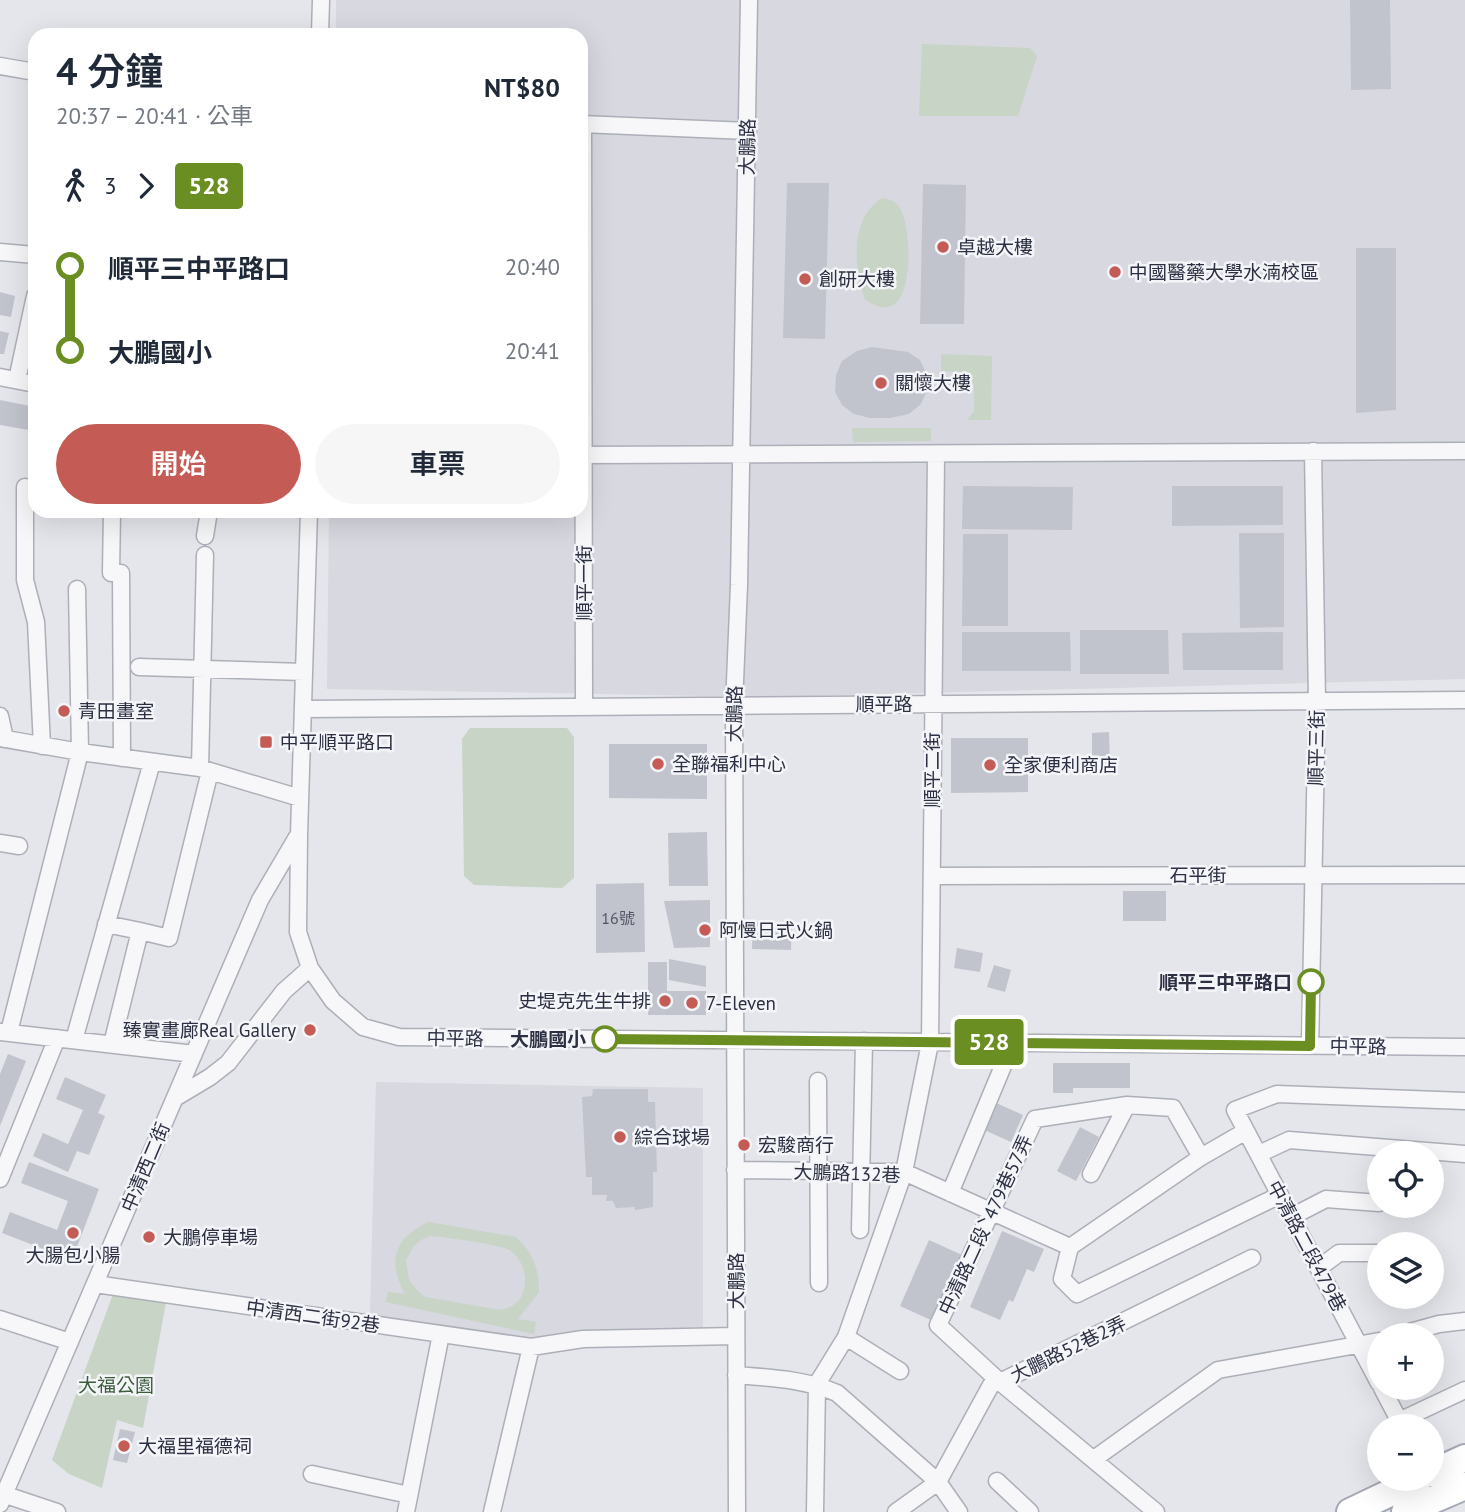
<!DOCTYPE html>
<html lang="zh-TW">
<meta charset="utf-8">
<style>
body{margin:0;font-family:"PT Sans","Noto Sans TC",sans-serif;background:#f6f6f7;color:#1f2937;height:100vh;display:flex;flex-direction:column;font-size:26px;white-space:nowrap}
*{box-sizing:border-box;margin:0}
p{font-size:23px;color:#747a83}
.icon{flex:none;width:38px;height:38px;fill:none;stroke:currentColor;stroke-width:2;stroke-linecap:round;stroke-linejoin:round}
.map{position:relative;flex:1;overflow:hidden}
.drawer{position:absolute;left:28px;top:28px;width:560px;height:490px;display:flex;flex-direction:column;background:#fff;border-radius:21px;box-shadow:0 7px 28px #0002}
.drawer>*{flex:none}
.badge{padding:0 14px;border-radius:5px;font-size:24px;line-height:46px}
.fabs{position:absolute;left:1367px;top:1141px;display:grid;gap:14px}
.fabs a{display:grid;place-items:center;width:77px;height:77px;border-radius:50%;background:#fff;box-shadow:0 7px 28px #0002;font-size:35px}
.map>.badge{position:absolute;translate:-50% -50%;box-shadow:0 0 0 4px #fff}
.legs{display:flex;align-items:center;gap:10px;height:77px;padding:0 28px;font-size:23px}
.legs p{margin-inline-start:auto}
.headline{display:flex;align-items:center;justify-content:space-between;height:119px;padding:0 28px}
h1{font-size:38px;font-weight:600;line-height:52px}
.primary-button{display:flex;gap:14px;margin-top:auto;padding:14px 28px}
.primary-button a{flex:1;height:80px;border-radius:42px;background:#c45c55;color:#fff;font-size:28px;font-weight:600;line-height:80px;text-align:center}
.primary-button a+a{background:#f6f6f7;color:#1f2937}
ul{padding:0 28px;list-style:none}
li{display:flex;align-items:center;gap:24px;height:84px;font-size:26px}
li i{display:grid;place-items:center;width:10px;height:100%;margin:0 9px;background:currentColor}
li i::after{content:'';width:18px;height:18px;margin:-9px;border:5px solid;border-radius:50%;background:#fff}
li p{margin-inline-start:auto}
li:first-child i{background:linear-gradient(#0000 50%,currentColor 0)}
li:last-child i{background:linear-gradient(currentColor 50%,#0000 0)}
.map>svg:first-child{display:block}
.built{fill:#d7d8e0}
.green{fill:#c7d4c6;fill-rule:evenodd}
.building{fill:#c2c4cd}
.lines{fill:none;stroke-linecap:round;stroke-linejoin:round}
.street-casing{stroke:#adafb8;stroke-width:19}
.primary-casing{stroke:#a5a8b6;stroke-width:30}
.street{stroke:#f7f7f9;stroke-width:16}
.primary{stroke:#fff;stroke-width:26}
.line-1-casing{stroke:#fff;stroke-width:16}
.line-1{stroke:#6b8e23;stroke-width:10}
.poi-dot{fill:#c45c55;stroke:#f4f5f8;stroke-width:2.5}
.stop-1-dot{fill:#fff;stroke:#6b8e23;stroke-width:3.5}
.labels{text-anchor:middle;stroke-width:5;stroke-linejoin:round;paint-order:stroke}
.number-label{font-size:16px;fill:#525565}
.street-label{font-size:19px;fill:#2d3042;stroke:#f4f5f8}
.poi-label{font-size:19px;fill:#2d3042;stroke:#f4f5f8;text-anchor:start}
.stop-label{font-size:19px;font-weight:bold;fill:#2d3042;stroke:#f4f5f8;text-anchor:end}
.park-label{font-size:19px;fill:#3c5d3c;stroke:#f4f5f8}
</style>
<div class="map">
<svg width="1465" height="1512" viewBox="0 0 1465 1512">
<rect width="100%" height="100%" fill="#e4e6eb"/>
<!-- built -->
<path class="built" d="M336,0h1129v679l-699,18 -439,-8 2,-178h252v-476h-245z
M376,1082l327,6v248l-165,4 -168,-25z"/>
<!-- green -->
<path class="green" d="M922,44l108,4 7,8 -19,60h-99z
M882,198c7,1 14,3 18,10 11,18 14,89 -9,98 -9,4 -18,-2 -26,-6 -11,-32 -16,-81 17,-102z
M941,354l51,2 -1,64h-24l7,-9v-27l-6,-9 -8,-3 -19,-1z
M852,428h79v13l-78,1z
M470,728h97l7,9v141l-12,10 -88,-3 -10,-9 -2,-137z
M429,1222l87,15c17,16 23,31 23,55l-21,27 18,3 -2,12 -148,-32 2,-10 17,2c-18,-32 -11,-57 24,-72zM430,1236c13,1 71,8 81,15 11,8 17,25 13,39 -4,12 -10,17 -23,20l-76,-13 -7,-6 -9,-11 -3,-20 8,-14 7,-6z
M113,1294l54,3 -24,131 -26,-8 -15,68 -33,-14 -17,-14z"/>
<!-- building -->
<path class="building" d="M1350,0h40l1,89 -40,1z
M787,183h42l-4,156 -42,-1z
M923,184l43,1 -2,139h-44z
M1356,248h40v162l-40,3z
M0,292l15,4 -4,21 -11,-2z
M0,331l9,2 -5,21h-4z
M872,347l36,5 12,8 7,15v16l-6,13 -12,10 -19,4h-20l-16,-4 -12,-9 -7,-13 1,-17 6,-14 15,-10z
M0,400l35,7v24l-35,-6z
M963,486l110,1 -1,43 -110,-1z
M1172,486h111v39l-111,1z
M1239,533h45v94l-44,1z
M963,534h45v92h-46z
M1080,630h88l1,44h-89z
M962,632h108l1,39h-109z
M1283,632v38h-100l-1,-37z
M1109,732l1,32h-18v-31z
M951,738h77v54l-77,1z
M609,744h98v55l-98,-1z
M707,832l1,54h-39l-1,-53z
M644,883l1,69 -49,1v-69z
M1123,891h43v30h-43z
M710,900v47l-36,1 -10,-47z
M753,922l39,1 -1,27 -39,-1z
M957,948l26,5 -3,19 -26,-4z
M669,959l37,7v21l-37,-7z
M648,962h19v29h39v24h-58z
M994,965l17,5 -6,22 -18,-5z
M8,1054l18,7 -26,65v-52z
M1053,1063h77v25h-57v5h-20z
M65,1077l41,18 -8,18 7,3 -16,39 -12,-4 -9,21 -35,-16 10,-23 25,11 15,-34 -27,-11z
M593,1089h55v13h7l2,70h-4v35l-18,3v-3l-19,1 -3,-7h-7l1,-6h-15v-18h-6l-4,-80 10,-1z
M994,1102l29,13 -12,27 -29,-13z
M1080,1127l19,10 -23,44 -19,-10z
M29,1162l70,27 -27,71 -70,-27 8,-21 47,18 11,-29 -47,-18z
M1002,1231l42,18 -10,23 -7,-3 -14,33 -4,-2 -9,20 -30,-13z
M929,1240l33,15 -29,66 -33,-15z
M120,1429l15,3 -8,31 -14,-3z"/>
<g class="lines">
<defs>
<path id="street" d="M320,35l1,-35
M0,66l35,6
M581,124l167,7
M583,124l1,583
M0,252l35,3
M0,377l35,7
M17,380l18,-84
M584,455l881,-4
M25,487v93l11,42 6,124
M112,511l-1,62h10l1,185
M309,511l-10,324 -1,97 12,36 23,33 30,26 36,10 1066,10
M205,536l4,-25
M139,667l165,5
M303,709l1162,-9
M0,716l5,23
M0,738l80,14 120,16 100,30
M200,768l5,-213
M0,843l19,3
M932,876l533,-1
M106,924l34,7
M1,1032l193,22
M9,1032l71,-280 -3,-163
M74,1040l78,-278
M112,1044l28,-113 29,7 41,-167
M1310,1046l7,-345 -4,-250
M818,1081l1,202
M175,1098l35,-21 18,-14 56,-72 26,-23
M1259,1154l30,-14 176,14
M735,1170l169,2 166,75
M1091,1174l36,-69
M0,1179l57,-141
M950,1193l63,-151
M1291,1217l35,-18 53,4
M860,1230l4,-189
M1070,1247l-8,32 15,15 203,-99
M1070,1247l131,-90 45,-26
M1319,1268l20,-15h40
M95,1284l436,63 52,-8 153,-3
M0,1319l70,23
M1399,1335l40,-11 26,-3
M846,1337l58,-165 26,-129 6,-588
M736,1375c36,3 68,4 101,18l101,89 21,30
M1379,1383l-144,-273 42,-16 188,7
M1382,1388l20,38
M1399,1421l66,-31
M1094,1459l124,-89 161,-29
M312,1474l97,21
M997,1481l33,31
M0,1493l57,19
M0,1504l260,-604 37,-63
M406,1512l35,-178
M492,1512l39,-165
M737,1512l-3,-806 5,-121 10,-585
M815,1512l2,-128 29,-47 54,34
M896,1512l42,-30 53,-97 9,-3 252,-124
M1156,1512l-156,-130 -62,-57 97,-206 92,-14 46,3 28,49"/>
<path id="primary" d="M1432,1473l33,-15
M1350,1512l69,-33
M1405,1512l60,-26"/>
</defs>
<!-- street casing -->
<use href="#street" class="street-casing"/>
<!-- primary casing -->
<use href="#primary" class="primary-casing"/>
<!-- street -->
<use href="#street" class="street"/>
<!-- primary -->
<use href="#primary" class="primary"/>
</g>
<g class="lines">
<defs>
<path id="line-1" d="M605,1039l705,7 1,-64"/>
</defs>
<!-- line-1 casing -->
<use href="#line-1" class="line-1-casing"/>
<!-- line-1 -->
<use href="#line-1" class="line-1"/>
</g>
<!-- markers -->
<g class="poi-dot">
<circle cx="943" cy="247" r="7"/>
<circle cx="1115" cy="272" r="7"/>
<circle cx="805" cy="279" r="7"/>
<circle cx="881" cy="383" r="7"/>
<circle cx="64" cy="711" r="7"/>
<rect x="259" y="735" width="14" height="14" rx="3.5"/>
<circle cx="658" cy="764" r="7"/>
<circle cx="990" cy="765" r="7"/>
<circle cx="705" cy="930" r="7"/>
<circle cx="665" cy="1001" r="7"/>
<circle cx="692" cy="1003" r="7"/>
<circle cx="310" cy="1030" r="7"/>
<circle cx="620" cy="1137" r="7"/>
<circle cx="744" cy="1145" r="7"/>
<circle cx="73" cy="1233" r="7"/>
<circle cx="149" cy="1237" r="7"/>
<circle cx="124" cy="1446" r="7"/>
</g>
<g class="stop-1-dot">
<circle cx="1311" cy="982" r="12"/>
<circle cx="605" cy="1039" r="12"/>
</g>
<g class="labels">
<!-- number labels -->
<g class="number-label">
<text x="618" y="924">16號</text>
</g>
<!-- street labels -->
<g class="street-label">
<text transform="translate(747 147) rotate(-89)" y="7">大鵬路</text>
<text transform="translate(584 583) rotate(-90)" y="7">順平一街</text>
<text x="884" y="711">順平路</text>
<text transform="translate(734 714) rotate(-89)" y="7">大鵬路</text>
<text transform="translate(1316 748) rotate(-89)" y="7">順平三街</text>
<text transform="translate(932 770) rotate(-90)" y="7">順平二街</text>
<text x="1198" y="882">石平街</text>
<text transform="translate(455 1038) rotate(1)" y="7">中平路</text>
<text transform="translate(1358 1046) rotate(1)" y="7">中平路</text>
<text transform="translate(145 1167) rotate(-67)" y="7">中清西二街</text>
<text transform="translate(847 1173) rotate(2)" y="7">大鵬路132巷</text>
<text transform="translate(985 1225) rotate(-65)" y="7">中清路二段ˋ479巷57弄</text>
<text transform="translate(1307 1246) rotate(62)" y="7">中清路二段479巷</text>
<text transform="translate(736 1281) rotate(-90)" y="7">大鵬路</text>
<text transform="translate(313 1316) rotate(8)" y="7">中清西二街92巷</text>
<text transform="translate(1068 1349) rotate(-26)" y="7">大鵬路52巷2弄</text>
</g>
<!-- poi labels -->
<g class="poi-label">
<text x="957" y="254">卓越大樓</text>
<text x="1129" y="279">中國醫藥大學水湳校區</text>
<text x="819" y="286">創研大樓</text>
<text x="895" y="390">關懷大樓</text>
<text x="78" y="718">青田畫室</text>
<text x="280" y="749">中平順平路口</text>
<text x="672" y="771">全聯福利中心</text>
<text x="1004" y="772">全家便利商店</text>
<text x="719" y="937">阿慢日式火鍋</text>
<text x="651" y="1008" text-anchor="end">史堤克先生牛排</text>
<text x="706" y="1010">7-Eleven</text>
<text x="296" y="1037" text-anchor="end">臻實畫廊Real Gallery</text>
<text x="634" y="1144">綜合球場</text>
<text x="758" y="1152">宏駿商行</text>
<text x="163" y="1244">大鵬停車場</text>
<text x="73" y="1262" text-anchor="middle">大腸包小腸</text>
<text x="138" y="1453">大福里福德祠</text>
</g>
<!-- stop labels -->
<g class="stop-label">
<text x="1292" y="989">順平三中平路口</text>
<text x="586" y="1046">大鵬國小</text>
</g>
<!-- park labels -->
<g class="park-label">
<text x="116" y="1392">大福公園</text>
</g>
</g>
</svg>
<div class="fabs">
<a><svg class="icon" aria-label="locate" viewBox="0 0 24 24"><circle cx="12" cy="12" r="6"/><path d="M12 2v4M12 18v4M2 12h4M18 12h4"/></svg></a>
<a><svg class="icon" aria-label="layers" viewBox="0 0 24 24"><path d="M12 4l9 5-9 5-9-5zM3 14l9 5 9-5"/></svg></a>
<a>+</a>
<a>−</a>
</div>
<b class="badge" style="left:989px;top:1042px;background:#6b8e23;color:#fff">528</b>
<section class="drawer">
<div class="headline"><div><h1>4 分鐘</h1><p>20:37 – 20:41 · 公車</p></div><b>NT$80</b></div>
<div class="legs"><svg class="icon" aria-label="walk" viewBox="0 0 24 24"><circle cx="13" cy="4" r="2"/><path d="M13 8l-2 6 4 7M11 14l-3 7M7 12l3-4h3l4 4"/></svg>3<svg class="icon" aria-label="forward" viewBox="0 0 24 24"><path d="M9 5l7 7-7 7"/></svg><b class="badge" style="background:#6b8e23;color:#fff">528</b></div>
<ul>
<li><i style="color:#6b8e23"></i><b>順平三中平路口</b><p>20:40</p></li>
<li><i style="color:#6b8e23"></i><b>大鵬國小</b><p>20:41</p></li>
</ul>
<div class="primary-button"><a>開始</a><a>車票</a></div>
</section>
</div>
